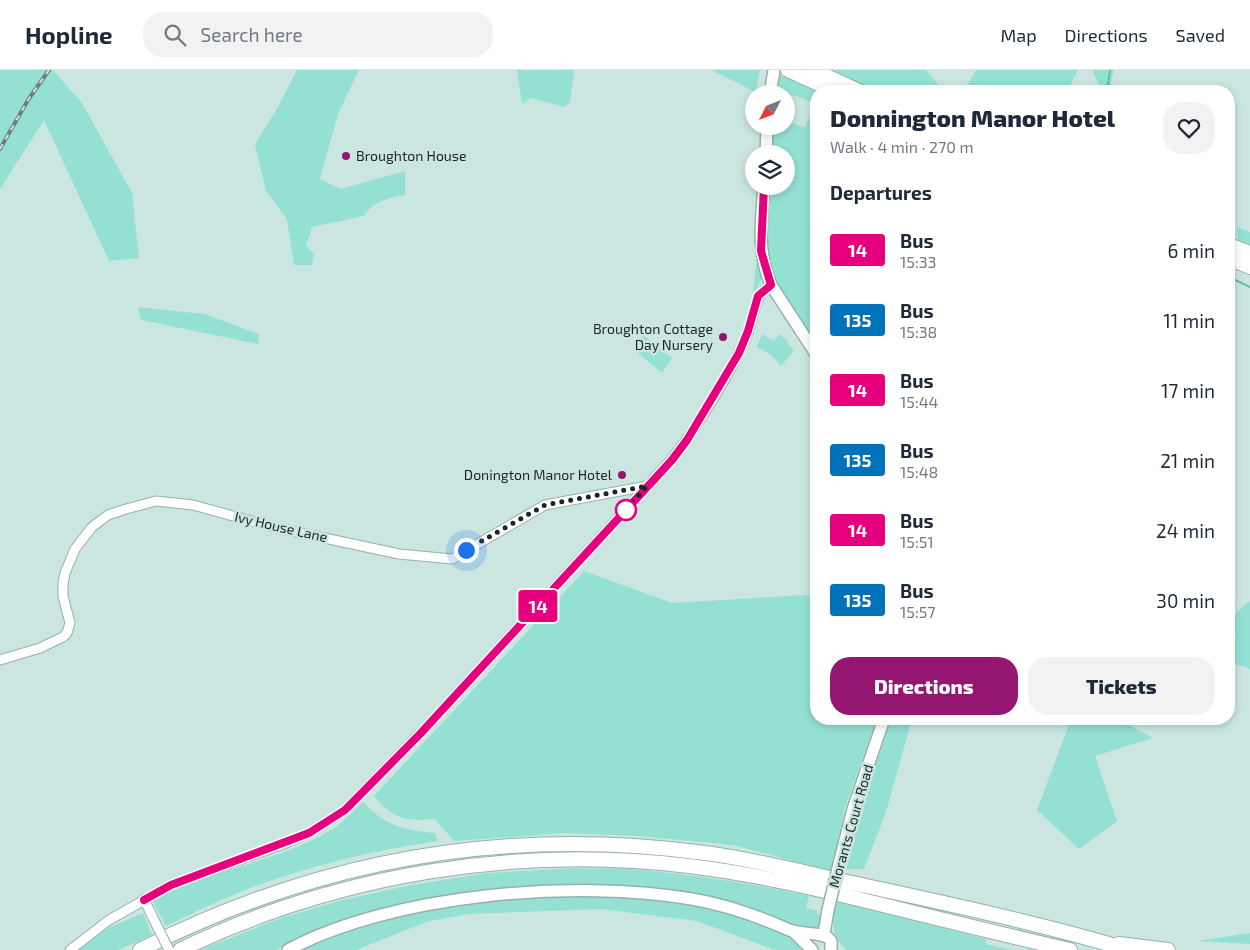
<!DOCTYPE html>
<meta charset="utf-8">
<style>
body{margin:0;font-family:"Exo 2",sans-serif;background:#f2f2f3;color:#1f2937;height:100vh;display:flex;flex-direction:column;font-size:19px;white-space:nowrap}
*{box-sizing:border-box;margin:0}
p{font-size:16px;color:#747a83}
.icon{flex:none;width:28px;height:28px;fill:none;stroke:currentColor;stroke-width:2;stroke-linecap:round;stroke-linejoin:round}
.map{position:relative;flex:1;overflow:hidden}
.side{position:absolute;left:810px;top:15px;width:425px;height:640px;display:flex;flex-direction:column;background:#fff;border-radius:20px;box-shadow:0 2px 8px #0003}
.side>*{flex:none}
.badge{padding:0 10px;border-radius:4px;font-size:18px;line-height:32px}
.needle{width:32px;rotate:228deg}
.tools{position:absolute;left:745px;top:15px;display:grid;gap:10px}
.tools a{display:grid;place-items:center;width:50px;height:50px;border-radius:50%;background:#fff;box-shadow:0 2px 8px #0003;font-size:25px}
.you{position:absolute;width:25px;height:25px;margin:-12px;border:4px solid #fff;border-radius:50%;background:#1a73e8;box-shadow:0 0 0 8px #1a73e833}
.map>.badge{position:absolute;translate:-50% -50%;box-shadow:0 0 0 2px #fff}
h2{padding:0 20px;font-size:19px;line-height:45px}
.round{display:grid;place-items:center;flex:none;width:52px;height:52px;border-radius:20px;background:#f2f2f3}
.summary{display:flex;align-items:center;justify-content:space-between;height:85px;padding:0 20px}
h1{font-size:24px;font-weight:800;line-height:38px}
.button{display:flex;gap:10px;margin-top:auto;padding:10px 20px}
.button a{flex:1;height:58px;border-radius:20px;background:#941671;color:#fff;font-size:20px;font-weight:800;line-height:58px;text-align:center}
.button a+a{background:#f2f2f3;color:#1f2937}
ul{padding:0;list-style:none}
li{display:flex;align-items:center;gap:15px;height:70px;padding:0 20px}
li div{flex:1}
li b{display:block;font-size:19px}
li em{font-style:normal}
li .badge{min-width:55px;font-weight:700;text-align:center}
header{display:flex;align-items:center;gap:30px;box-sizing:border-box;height:70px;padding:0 25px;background:#fff;border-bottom:1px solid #e0e1e3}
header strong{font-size:24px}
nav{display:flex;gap:28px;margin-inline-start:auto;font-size:18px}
.search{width:350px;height:45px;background:#f2f2f3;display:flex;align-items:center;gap:12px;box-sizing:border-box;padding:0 18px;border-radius:20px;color:#747a83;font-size:19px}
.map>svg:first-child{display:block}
.green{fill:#94e1d4}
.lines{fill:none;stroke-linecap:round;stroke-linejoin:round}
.stream{stroke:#62bfb1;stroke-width:2}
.minor-casing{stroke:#96b0ab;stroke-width:11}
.major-casing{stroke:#96b0ab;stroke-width:14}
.highway-casing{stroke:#96b0ab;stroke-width:16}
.minor{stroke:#fff;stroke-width:9}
.major{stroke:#fff;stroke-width:11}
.highway{stroke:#fff;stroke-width:14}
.rail-casing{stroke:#6d7e7b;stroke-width:4}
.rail{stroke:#cbe6e1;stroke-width:2;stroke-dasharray:5.5;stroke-linecap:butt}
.minor-bridge-casing{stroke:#96b0ab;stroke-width:11;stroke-linecap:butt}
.major-bridge-casing{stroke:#96b0ab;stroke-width:14;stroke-linecap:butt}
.minor-bridge{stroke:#fff;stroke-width:9}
.major-bridge{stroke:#fff;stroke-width:11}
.line-casing{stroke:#fff;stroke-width:11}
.line{stroke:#e6007e;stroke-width:8}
.walk{stroke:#1b2523;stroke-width:5;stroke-dasharray:0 9}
.poi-dot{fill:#941671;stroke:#cbe6e1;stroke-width:2}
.stop-dot{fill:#fff;stroke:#e6007e;stroke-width:2.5}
.labels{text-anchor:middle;stroke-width:5;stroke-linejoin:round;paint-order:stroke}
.poi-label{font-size:14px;fill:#1b2523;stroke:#cbe6e1;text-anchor:end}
.street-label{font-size:14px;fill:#1b2523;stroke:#cbe6e1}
</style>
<header>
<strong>Hopline</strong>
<div class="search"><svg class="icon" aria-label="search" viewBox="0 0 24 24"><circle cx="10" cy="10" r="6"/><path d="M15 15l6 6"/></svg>Search here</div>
<nav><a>Map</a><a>Directions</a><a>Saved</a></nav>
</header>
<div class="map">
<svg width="1250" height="880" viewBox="0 0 1250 880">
<rect width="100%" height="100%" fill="#cbe6e1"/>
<!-- green -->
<path class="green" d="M0,0h53l29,33 50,90 7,65 -30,3 -65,-141 -44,69z
M297,0h62l-21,44 -18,65 21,10 64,-18v24c-17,3 -31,6 -41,21l-52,11 -6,18 8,9 -2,11h-18l-7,-46 -21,-28 -11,-47 23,-37z
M517,0h57l-4,32 -6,5 -33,-9 -9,6z
M711,0h49l-4,22z
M830,0h96l18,21h-68z
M976,0h102l-11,21h-103z
M1093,0h21l-5,21h-9c1,-8 -7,-13 -7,-21z
M780,5l36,16v252c-13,-22 -36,-43 -44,-68 -9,-28 -2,-60 -1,-89h15v-32h-15l1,-28h14v-4l19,5 9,-20 -4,-6 -34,-11z
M1237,157l13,5v13l-12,-5z
M759,191l4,14 -10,21 3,-34z
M138,237l67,7 54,20 -1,10 -117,-24z
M762,264l12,7 5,-7 9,7 -1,2 7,7 -13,16 -11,-12 -13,-7z
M643,265l29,23 -10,15 -29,-24z
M584,501l88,32 133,-8 11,5v119h61l-32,88 -14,64 -98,-26 -95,-9 -72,-3 -112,8 -19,-22c-30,2 -41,1 -61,-23z
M1247,532h3v67l-15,-5 -6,-15 7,-10 -7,-17z
M891,649h21l-26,93 -22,57h-18l16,-62z
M1071,649h47l35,19 -58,18 22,65 -38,28 -42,-39z
M363,732c22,24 41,28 72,31l3,8c-65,9 -134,26 -195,50 -26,10 -51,23 -77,35l-14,-26c57,-30 123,-37 179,-70 12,-7 22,-19 32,-28z
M576,798c18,1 37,0 55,1 60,5 119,14 178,27l-3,12 10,2 3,5h3l-2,10 -6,5 -18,-3 -58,-23 -46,-11 -58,-7h-92l-100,11 -58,11 -29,7 -35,13 -44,22h-76l81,-32 61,-18 64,-14 82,-13z
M556,826l59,1v2l13,-2c43,4 151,17 177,53h-30l-78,-29 -96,-12 -132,5 -40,7 -73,29h-56c80,-36 168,-49 256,-54z
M837,831l149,38v5l26,6h-165c-17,-13 -15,-30 -10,-49z
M143,843l9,22 -34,15h-42l23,-18z
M1250,863v11l-53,-3z"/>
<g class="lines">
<!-- stream -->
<path class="stream" d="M1107,21l3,-21
M1229,149l3,1 2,18
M1232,196l-1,12 19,9"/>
<defs>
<path id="minor" d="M0,590l40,-12 23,-11 4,-4 3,-10 -7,-27v-12l2,-11 10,-24 17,-22 16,-12 18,-6 30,-8 37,4 80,22 126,27 53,5 93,-54 102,-19
M144,829l9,19
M70,880l39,-30 62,-35 115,-42 23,-10 36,-23 88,-90 238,-260c28,-35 58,-84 76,-125 8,-18 5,-39 24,-50"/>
<path id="major" d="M770,24l4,-24
M766,84l1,-28
M764,116c-3,34 -7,66 7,99l45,69
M840,790l13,-51 31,-90
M795,863l17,17
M824,864l4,-24
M288,880c104,-56 288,-71 404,-51 34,6 66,17 97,31 13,5 36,1 42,11v9"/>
<path id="highway" d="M788,0l46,21
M813,0l46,21
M1229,175l21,8
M1229,188l21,9
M1119,874l49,6
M140,880c179,-91 366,-124 565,-97 55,7 107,22 161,33 87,19 177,38 263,64
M180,880c157,-76 337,-105 509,-84 67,8 133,24 198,40 61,15 122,30 183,44"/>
</defs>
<!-- minor casing -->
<use href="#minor" class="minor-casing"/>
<!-- major casing -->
<use href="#major" class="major-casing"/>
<!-- highway casing -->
<use href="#highway" class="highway-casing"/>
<!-- minor -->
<use href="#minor" class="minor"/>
<!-- major -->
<use href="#major" class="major"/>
<!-- highway -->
<use href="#highway" class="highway"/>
<defs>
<path id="rail" d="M0,79l28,-49 21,-30"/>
</defs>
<!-- rail casing -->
<use href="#rail" class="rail-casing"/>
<!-- rail -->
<use href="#rail" class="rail"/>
<defs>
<path id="minor-bridge" d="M153,848l16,32"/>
<path id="major-bridge" d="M828,840l12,-50"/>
</defs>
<!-- minor-bridge casing -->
<use href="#minor-bridge" class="minor-bridge-casing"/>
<!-- major-bridge casing -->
<use href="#major-bridge" class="major-bridge-casing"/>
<!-- minor-bridge -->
<use href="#minor-bridge" class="minor-bridge"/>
<!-- major-bridge -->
<use href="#major-bridge" class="major-bridge"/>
</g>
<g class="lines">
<defs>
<path id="line" d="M144,830l27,-15 138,-52 36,-23 75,-76 252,-274 15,-20 52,-87 9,-22 10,-35 13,-11 -10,-34 3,-65"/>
</defs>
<!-- line casing -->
<use href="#line" class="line-casing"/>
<!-- line -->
<use href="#line" class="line"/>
<!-- walk -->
<path class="walk" d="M466,480l79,-45 102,-19 -27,30 6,-6"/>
</g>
<!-- markers -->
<g class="poi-dot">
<circle cx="346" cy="86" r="5"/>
<circle cx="723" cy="267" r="5"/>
<circle cx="622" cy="405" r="5"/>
</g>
<circle class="stop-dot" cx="626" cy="440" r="10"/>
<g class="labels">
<!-- poi labels -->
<g class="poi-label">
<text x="356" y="91" text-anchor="start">Broughton House</text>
<text x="713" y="264">Broughton Cottage<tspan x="713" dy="16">Day Nursery</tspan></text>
<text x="612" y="410">Donington Manor Hotel</text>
</g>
<!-- street labels -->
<g class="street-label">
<text transform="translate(281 457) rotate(13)" y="5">Ivy House Lane</text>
<text transform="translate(851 756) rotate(-74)" y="5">Morants Court Road</text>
</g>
</g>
</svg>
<div class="tools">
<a><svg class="needle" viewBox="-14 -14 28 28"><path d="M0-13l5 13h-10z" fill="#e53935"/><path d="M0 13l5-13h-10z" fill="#747a83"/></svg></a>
<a><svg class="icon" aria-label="layers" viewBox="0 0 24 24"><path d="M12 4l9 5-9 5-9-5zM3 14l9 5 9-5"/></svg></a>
</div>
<div class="you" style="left:466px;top:480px"></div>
<b class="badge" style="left:538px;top:536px;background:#e6007e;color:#fff">14</b>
<section class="side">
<div class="summary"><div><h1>Donnington Manor Hotel</h1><p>Walk · 4 min · 270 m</p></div><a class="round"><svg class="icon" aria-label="heart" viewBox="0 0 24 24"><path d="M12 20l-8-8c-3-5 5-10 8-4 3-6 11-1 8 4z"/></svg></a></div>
<h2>Departures</h2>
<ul>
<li><span class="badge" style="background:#e6007e;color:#fff">14</span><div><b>Bus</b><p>15:33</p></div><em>6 min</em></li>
<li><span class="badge" style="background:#0072bc;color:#fff">135</span><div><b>Bus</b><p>15:38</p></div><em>11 min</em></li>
<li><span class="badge" style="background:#e6007e;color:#fff">14</span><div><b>Bus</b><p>15:44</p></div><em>17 min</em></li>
<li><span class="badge" style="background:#0072bc;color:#fff">135</span><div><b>Bus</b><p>15:48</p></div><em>21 min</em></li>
<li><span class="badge" style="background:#e6007e;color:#fff">14</span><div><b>Bus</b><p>15:51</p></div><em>24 min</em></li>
<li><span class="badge" style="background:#0072bc;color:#fff">135</span><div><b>Bus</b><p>15:57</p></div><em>30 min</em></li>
</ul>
<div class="button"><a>Directions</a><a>Tickets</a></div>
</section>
</div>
